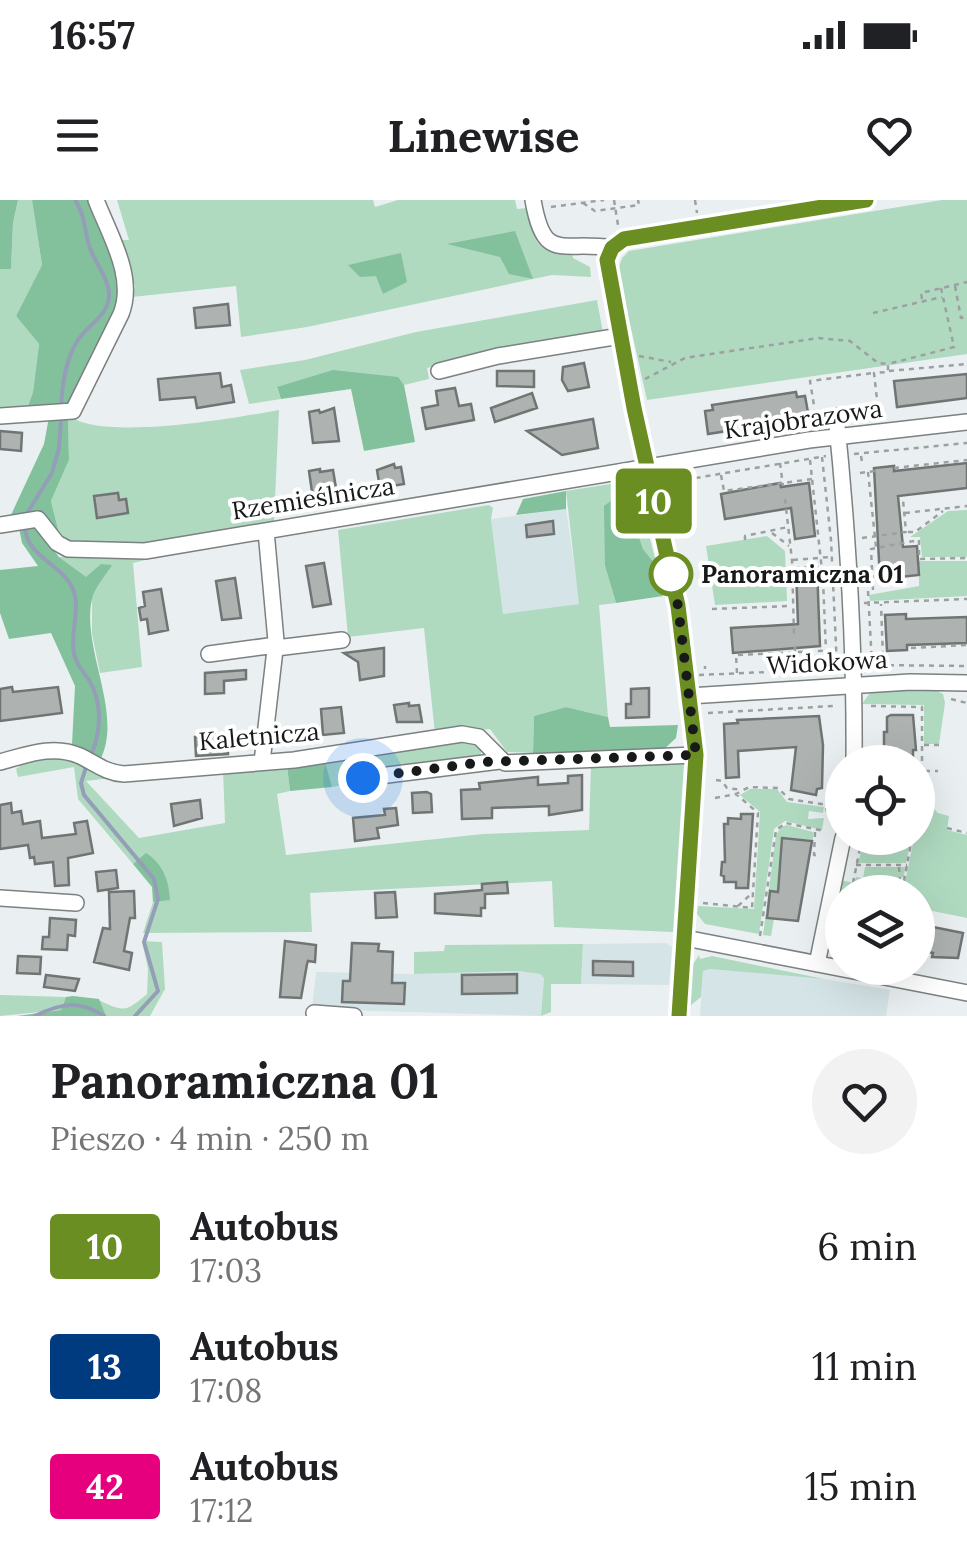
<!DOCTYPE html>
<html lang="pl">
<meta charset="utf-8">
<style>
body{margin:0;font-family:Lora,serif;background:#f2f2f2;color:#202124;height:100vh;display:flex;flex-direction:column;font-size:38px;white-space:nowrap}
*{box-sizing:border-box;margin:0}
p{font-size:32px;color:#757577}
.icon{flex:none;width:55px;height:55px;fill:none;stroke:currentColor;stroke-width:2;stroke-linecap:round;stroke-linejoin:round}
.map{position:relative;height:816px;overflow:hidden}
.sheet{display:flex;flex-direction:column;background:#fff;flex:1}
.sheet>*{flex:none}
.badge{padding:0 20px;border-radius:8px;font-size:35px;line-height:65px}
.fabs{position:absolute;left:825px;top:545px;display:grid;gap:20px}
.fabs a{display:grid;place-items:center;width:110px;height:110px;border-radius:50%;background:#fff;box-shadow:0 10px 40px #0002;font-size:50px}
.you{position:absolute;width:50px;height:50px;margin:-25px;border:8px solid #fff;border-radius:50%;background:#1a73e8;box-shadow:0 0 0 15px #1a73e833}
.map>.badge{position:absolute;translate:-50% -50%;box-shadow:0 0 0 5px #fff}
.round{display:grid;place-items:center;flex:none;width:105px;height:105px;border-radius:52px;background:#f2f2f2}
.summary{display:flex;align-items:center;justify-content:space-between;height:170px;padding:0 50px}
h1{font-size:48px;font-weight:700;line-height:75px}
ul{padding:0;list-style:none}
li{display:flex;align-items:center;gap:30px;height:120px;padding:0 50px}
li div{flex:1}
li b{display:block;font-size:38px}
li em{font-style:normal}
li .badge{min-width:110px;font-weight:700;text-align:center}
.status{display:flex;justify-content:space-between;align-items:center;height:70px;padding:0 50px;background:#fff;direction:ltr}
.status svg{height:28px;fill:currentColor}
header{display:flex;justify-content:space-between;align-items:center;height:130px;padding:0 50px;background:#fff;font-size:45px;font-weight:700}
.map>svg:first-child{display:block}
.built{fill:#d5e4e7}
.green{fill:#afdac0}
.forest{fill:#83c19d}
.lines{fill:none;stroke-linecap:round;stroke-linejoin:round}
.stream{stroke:#949eb6;stroke-width:4}
.building{fill:#aeb3b2;stroke:#707574;stroke-width:2.5}
.minor-casing{stroke:#7b8081;stroke-width:18}
.path{stroke:#9ca0a1;stroke-width:2.5;stroke-dasharray:5 5;stroke-linecap:butt}
.minor{stroke:#fff;stroke-width:15}
.line-casing{stroke:#fff;stroke-width:22}
.line{stroke:#6b8e23;stroke-width:15}
.walk{stroke:#181a1a;stroke-width:10;stroke-dasharray:0 18}
.stop-dot{fill:#fff;stroke:#6b8e23;stroke-width:5}
.labels{text-anchor:middle;stroke-width:8;stroke-linejoin:round;paint-order:stroke}
.street-label{font-size:25px;fill:#181a1a;stroke:#fff}
.stop-label{font-size:25px;font-weight:bold;fill:#181a1a;stroke:#fff;text-anchor:start}
</style>
<div class="status"><b>16:57</b><svg viewBox="0 0 49 12"><path d="M0 12V9h3v3zM5 12V6h3v6zM10 12V3h3v9zM15 12V0h3v12zM26 1h20v11H26zM47 4h2v5h-2z"/></svg></div>
<header><svg class="icon" aria-label="menu" viewBox="0 0 24 24"><path d="M4 6h16M4 12h16M4 18h16"/></svg>Linewise<svg class="icon" aria-label="heart" viewBox="0 0 24 24"><path d="M12 20l-8-8c-3-5 5-10 8-4 3-6 11-1 8 4z"/></svg></header>
<div class="map">
<svg width="967" height="816" viewBox="0 0 967 816">
<rect width="100%" height="100%" fill="#eaf0f1"/>
<!-- built -->
<path class="built" d="M566,309l14,95 -77,10 -12,-95z
M666,743l6,4 -3,38 -88,-1 2,-40z
M710,769l114,10 66,11 -4,26h-186l3,-45z
M518,771l22,3 4,3 -3,39 -229,-7 4,-37 98,2z"/>
<!-- green -->
<path class="green" d="M18,0h14l10,65 -26,51 23,28 -6,48 -7,20 -26,1v-144l11,-1 2,-45z
M117,0h256l2,7 23,-7h117l2,9 9,-1c6,30 10,47 46,44l1,6 17,9 1,10 -39,-2 -245,52 -66,10 -5,-51 -104,11 3,-11 -19,-46h13z
M942,0h25v154l-320,46 -29,-130 4,-12 7,-7z
M597,100l6,33 -98,16 -78,19 2,11 -25,6 -7,-8 -120,11 4,11 -32,5 -9,-34 65,-10 111,-28z
M279,210l-5,112 -136,26 -61,-2 -18,-13 -8,-32 18,-41 -1,-45c33,27 167,3 211,-5z
M629,281l8,7 20,78 -14,-17 -16,-48 -22,65 11,37 -17,2 9,112 -42,-10 -32,9 -1,37 -26,-1 -17,-23 -55,5 -11,-106 -76,9 -10,-107 151,-25 4,3 -2,11 12,95 76,-10 -13,-113z
M967,310v47h-45l-2,-20h-10l38,-26z
M767,336l18,15 2,50 -72,4 -9,-59z
M59,357h80l6,3 -12,3 9,104 -42,6 -8,-39v-37l-6,-19z
M919,361h48v35l-97,5 -1,-6 50,-9z
M893,491h44l6,3 2,9 -6,41h-15v-39l-62,-1 8,-11z
M462,539l20,9 -2,10 -148,29 -7,-26z
M40,558l36,1 35,19 -25,3 53,57 86,-15 -2,-53 64,-4 3,25 -13,3 9,61 197,-21 106,-4 2,-65 84,-4 9,2 -11,169 -119,-5 -2,-46 -242,12 2,39 -169,1 10,-31 17,-3 -24,-45 -13,10 -55,-65 -4,-32 -56,10 -2,-8 9,-7z
M750,589h27l10,13 37,5 -1,6 -14,-2 -1,8 16,-1 -2,12 -37,-9 -11,8 -15,105 -54,-10 -8,-10 1,-8 56,3 6,-97 -20,-17z
M931,606l7,7 11,3 -2,14 20,5v83l-49,-10v-16l-79,-2 1,-10 14,3 2,-6 7,1 2,-11h40l-1,10 -6,1v4l7,1 9,-45h4l2,-30z
M787,625l26,7v8l-32,-3 -4,54h-8l-3,27 8,1 -3,17 -8,-1 13,-100 5,-8z
M905,638h6l-5,25h-48l6,-22 40,3z
M142,741l20,1 3,47 -15,27h-45l-9,-17c27,12 28,15 51,-5l1,-25z
M583,744l-2,40h-30v28l-10,4 3,-38 -4,-4 -22,-3 -104,3v-22l30,-1 1,-6z
M699,755l1,4 12,-3 112,23 -114,-10 -7,2 -2,26 -15,12 4,-40z
M0,795l66,2 -5,13 -61,6z"/>
<!-- forest -->
<path class="forest" d="M0,0h18l-5,23 -2,46h-11z
M32,0h60l30,87 -10,33 -43,86 -43,6 7,-20 6,-48 -23,-28 26,-51z
M515,31l18,48 -24,-5 -9,-17 -53,-13z
M401,53l6,29 -24,12 -7,-18 -16,1 -12,-12z
M333,170l65,7 6,8 11,57 -51,9 -13,-62 -70,10 -4,-12z
M68,215l1,45 -18,41 8,32 -49,-16 34,-73 5,-27z
M566,291v18l-50,6 7,-16z
M612,300l15,1 16,48 14,17 6,30 -47,7 -11,-37 -1,-60z
M33,323l26,34 27,20 15,-13 11,1c-6,10 -18,23 -20,34 -11,49 31,113 9,159l-29,-14 3,-58 -24,-53 -42,6 -9,-26v-43l38,-4 -16,-23 -3,-15z
M566,507l42,10 2,10 68,-2 -2,13 -15,14 -128,1 1,-37z
M325,561l7,26 -42,4 -3,-25z
M146,653c17,11 23,27 24,47l-17,2 -1,-15 -19,-23z
M73,796l26,3 7,17h-89l44,-6 5,-13z"/>
<g class="lines">
<!-- stream -->
<path class="stream" d="M61,208c1,-23 4,-48 17,-68 10,-15 30,-24 31,-44 1,-17 -16,-35 -20,-51 -5,-17 -4,-30 -14,-45
M26,315l26,-42 7,-25 2,-30
M25,324c-1,34 39,39 49,68 6,19 -4,41 0,62 3,12 9,17 15,26 14,23 12,52 2,75
M87,564l-6,19 3,12 70,84 4,20 -14,43 14,49 -23,25
M35,816c26,-13 44,-16 69,0"/>
</g>
<!-- building -->
<path class="building" d="M228,104l2,21 -34,3 -2,-20z
M584,163l5,24 -21,4 -6,-11 1,-13z
M497,171h37v16l-37,-1z
M220,173l2,14 9,-2 3,17 -37,6 -2,-11 -35,3 -2,-21z
M967,174v24l-70,9 -3,-26z
M455,188l4,18 12,-2 3,16 -48,9 -4,-21 16,-3 -2,-14z
M796,192l1,5 8,-1 4,22 -101,16 -3,-23 8,-1 -1,-5z
M532,193l5,15 -42,14 -4,-14z
M334,208l5,33 -26,2 -4,-31 10,-2 1,3z
M593,219l5,29 -36,7 -35,-24z
M0,231l22,2 -1,18 -21,-2z
M967,263v25l-69,8 5,51 14,-1 2,29 -39,4 -6,-111 20,-2v5z
M394,264l1,4 6,-1 3,17 -24,4 -3,-18z
M320,269v3l13,-2 3,18 -24,4 -3,-21z
M780,283l1,4 28,-4 6,53 -20,3 -4,-31 -66,11 -4,-25z
M118,293l1,7 7,-1 2,14 -31,5 -3,-22z
M553,321l1,13 -27,3 -1,-12z
M324,363l7,41 -18,3 -7,-41z
M817,367l3,79 -87,7 -2,-25 67,-4 -2,-56z
M235,378l6,40 -19,2 -6,-39z
M161,389l7,41 -19,4 -2,-15 -6,1 -2,-12 6,-2 -2,-14z
M906,414v5l61,-2v26l-60,2v5l-20,1 -2,-36z
M384,448v28l-24,4 -2,-18 -14,-9z
M246,470v9l-22,2v12l-19,1v-21z
M12,487l1,5 45,-5 4,26 -62,8v-32z
M649,488v29l-23,1v-14h5v-15z
M409,503v3l10,-1 3,17h-25l-3,-17z
M341,507l3,26 -21,2 -2,-26z
M891,515h22l3,35h-3v12h-26v-9h-3v-21h3v-15z
M819,516l4,29 -1,43 -5,1 -1,6 -25,-5 5,-43 -58,4 1,26 -13,1 -2,-54 14,-1 -1,-3z
M228,536v18l-32,2 -1,-19z
M582,575v35l-33,5v-9l-57,2v10l-30,1 -1,-29 19,-1 -1,-6 59,-6v8l30,-2v-7z
M427,592l4,2 1,18 -19,1 -1,-20z
M200,600l2,18 -28,8 -3,-22z
M11,603l1,10 9,-2 2,13 17,-3 2,17 34,-4 -2,-11 13,-2 6,32 -25,5 1,27 -14,1 -2,-24 -18,2 -1,-7 -4,1 -2,-13 -28,4v-44z
M396,608l2,17 -21,3 2,10 -24,3 -2,-23 32,-3 -1,-6z
M741,614h12l-5,74h-12v-6h-12v-6l-3,-1 1,-13h3l-1,-38h4v-6l13,1z
M782,638l30,3 -14,80 -31,-3 3,-27 8,1z
M116,670l2,18 -20,3 -2,-19z
M507,682l1,11 -23,1v14h-4v8l-46,-3v-19l47,-4v-6z
M134,691l1,27h-5l-6,33 8,2 -3,17 -35,-8 9,-34 7,1 -1,-37z
M395,692l2,25 -21,1 -1,-25z
M50,718l26,2 -1,16 -7,-1 -1,15 -25,-1 1,-12h6z
M918,724l45,9 -5,25 -26,-1 1,-4 -15,-3z
M285,741l31,4 -1,17 -7,-1 -1,3 -6,34 -21,-1z
M352,743l27,1 -1,7 15,1 -1,31h13l-1,21 -62,-2 1,-21h7z
M18,756l23,1 -1,17 -23,-1z
M593,761l40,1v14l-40,-1z
M517,774v19l-55,1v-19z
M46,775l33,4 -4,12 -31,-4z"/>
<g class="lines">
<defs>
<path id="minor" d="M533,0c11,64 28,40 79,48
M439,171l59,-15 122,-20
M0,216l73,-5 48,-97c15,-37 -12,-80 -25,-114
M836,216c12,116 19,230 18,346
M0,325l38,-6 19,24 11,6 77,2 664,-111 158,-18
M276,448l66,-8
M209,454l67,-9
M689,496l221,-14 57,1
M0,562c26,-7 54,-18 80,-6 15,7 26,17 44,18l170,-14 168,-26 17,3 26,26 190,-8
M262,562l14,-121 -10,-110
M363,578l137,-17
M0,698l76,5
M685,738l282,55
M817,764l26,-126
M314,813l40,3
M679,816l16,-261 -17,-149 -45,-197 -26,-150 5,-11 12,-9 243,-39"/>
</defs>
<!-- minor casing -->
<use href="#minor" class="minor-casing"/>
<!-- path -->
<path class="path" d="M614,0l4,25
M695,0l2,13
M583,3l12,8 44,-6 -1,-5
M551,7l53,-7
M955,86l6,32 6,-1
M922,99l-1,-6 46,-11
M873,113l69,-16
M639,156l32,6
M889,171l78,-7
M645,179l40,-21 133,-20 32,3 28,22 10,1
M879,217l-5,-44 14,-1v-8l66,-17 -13,-59
M817,224l-7,-43 63,-8
M854,254l113,-11
M861,256l1,6
M822,257l9,83 6,127
M810,260l13,120 3,71 -7,19
M780,263l3,23
M894,268l73,-8
M868,272l8,75
M860,273l15,-2
M721,275l3,16 88,-12
M666,283l160,-27
M785,299l7,61 2,74
M905,313l62,-7
M908,332h7l28,-21
M772,333l17,13
M862,338l44,-6 -3,-32
M745,340v-4l43,-9
M793,360l37,-3
M873,390l-2,-41 48,-9v19l48,-1
M868,391l4,73
M864,403l103,-4
M712,409l78,-3
M795,447v24
M911,448l56,-3
M878,464l5,-6 -2,-54
M869,465l98,1
M705,469v-3
M737,473l-1,-18 100,-5
M699,475l137,-6
M951,499l16,4
M871,506l51,1v76l-4,26
M708,513l125,-7
M924,545h19
M925,571h13
M716,580l6,1 5,7 15,2
M831,582l1,-9
M715,598l21,-4 13,-7 29,1 11,11 38,6
M919,606l19,-2
M826,608l1,4
M947,628l20,5
M815,632l-1,23 5,1
M856,665h51
M899,667l1,14h3
M904,681l8,-43
M853,683l9,-45
M703,703l49,5 6,-95 -22,-19
M738,706l13,-12
M760,736l16,-106 10,-7 38,8"/>
<!-- minor -->
<use href="#minor" class="minor"/>
</g>
<g class="lines">
<defs>
<path id="line" d="M679,816l17,-261 -18,-149 -44,-198 -27,-148 5,-12 12,-9 242,-39"/>
</defs>
<!-- line casing -->
<use href="#line" class="line-casing"/>
<!-- line -->
<use href="#line" class="line"/>
<!-- walk -->
<path class="walk" d="M363,578l121,-16 212,-7 -18,-149 -7,-32"/>
</g>
<!-- markers -->
<circle class="stop-dot" cx="671" cy="374" r="20"/>
<g class="labels">
<!-- street labels -->
<g class="street-label">
<text transform="translate(803 219) rotate(-8)" y="9">Krajobrazowa</text>
<text transform="translate(313 298) rotate(-9)" y="9">Rzemieślnicza</text>
<text transform="translate(827 462) rotate(-3)" y="9">Widokowa</text>
<text transform="translate(259 536) rotate(-5)" y="9">Kaletnicza</text>
</g>
<!-- stop labels -->
<g class="stop-label">
<text x="701" y="383">Panoramiczna 01</text>
</g>
</g>
</svg>
<div class="fabs">
<a><svg class="icon" aria-label="locate" viewBox="0 0 24 24"><circle cx="12" cy="12" r="6"/><path d="M12 2v4M12 18v4M2 12h4M18 12h4"/></svg></a>
<a><svg class="icon" aria-label="layers" viewBox="0 0 24 24"><path d="M12 4l9 5-9 5-9-5zM3 14l9 5 9-5"/></svg></a>
</div>
<div class="you" style="left:363px;top:578px"></div>
<b class="badge" style="left:654px;top:301px;background:#6b8e23;color:#fff">10</b>
</div>
<section class="sheet">
<div class="summary"><div><h1>Panoramiczna 01</h1><p>Pieszo · 4 min · 250 m</p></div><a class="round"><svg class="icon" aria-label="heart" viewBox="0 0 24 24"><path d="M12 20l-8-8c-3-5 5-10 8-4 3-6 11-1 8 4z"/></svg></a></div>
<ul>
<li><span class="badge" style="background:#6b8e23;color:#fff">10</span><div><b>Autobus</b><p>17:03</p></div><em>6 min</em></li>
<li><span class="badge" style="background:#003b80;color:#fff">13</span><div><b>Autobus</b><p>17:08</p></div><em>11 min</em></li>
<li><span class="badge" style="background:#e6007e;color:#fff">42</span><div><b>Autobus</b><p>17:12</p></div><em>15 min</em></li>
</ul>
</section>
